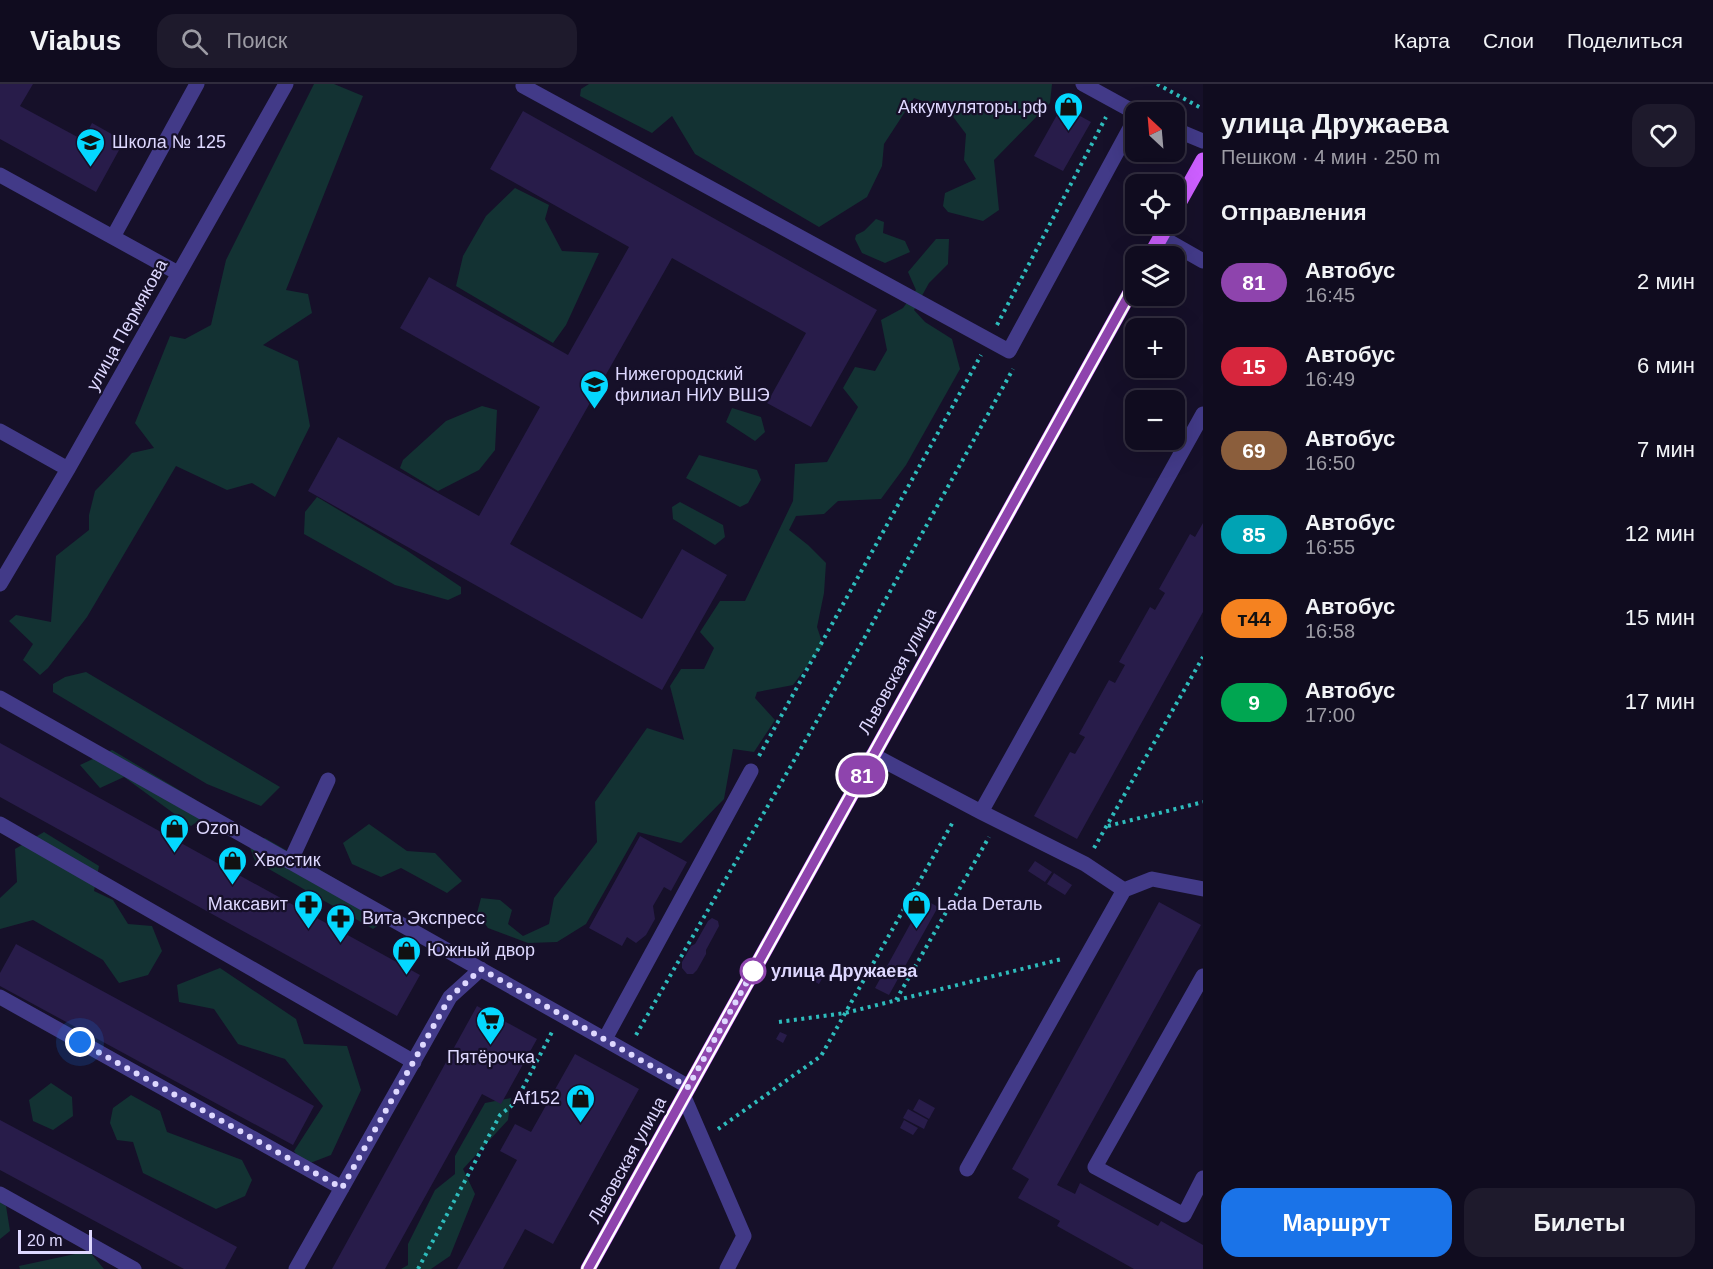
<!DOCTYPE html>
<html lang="ru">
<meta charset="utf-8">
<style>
body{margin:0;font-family:Helvetica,sans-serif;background:#1e1a2c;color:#f1f3f6;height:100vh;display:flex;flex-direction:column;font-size:22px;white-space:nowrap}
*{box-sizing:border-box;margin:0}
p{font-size:20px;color:#9c9ba4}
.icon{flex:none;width:33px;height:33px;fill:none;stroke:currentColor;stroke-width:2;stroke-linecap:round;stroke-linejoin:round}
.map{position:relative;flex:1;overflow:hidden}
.panel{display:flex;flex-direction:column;background:#100c1f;width:510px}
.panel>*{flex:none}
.badge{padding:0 12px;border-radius:20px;font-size:21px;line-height:39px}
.needle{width:39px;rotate:334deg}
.fabs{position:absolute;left:1125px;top:18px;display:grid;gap:12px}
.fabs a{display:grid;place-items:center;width:60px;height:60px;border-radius:12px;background:#100c1f;box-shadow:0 6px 24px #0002,0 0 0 2px #302c3d;font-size:30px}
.scale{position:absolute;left:18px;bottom:15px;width:74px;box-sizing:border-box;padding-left:6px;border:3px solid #ded8ff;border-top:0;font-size:16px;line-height:21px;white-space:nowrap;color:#ded8ff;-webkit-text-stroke:4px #161029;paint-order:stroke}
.you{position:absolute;width:30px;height:30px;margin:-15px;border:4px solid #fff;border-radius:50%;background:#1a73e8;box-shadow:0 0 0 9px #1a73e833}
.map>.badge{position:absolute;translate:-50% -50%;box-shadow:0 0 0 3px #fff}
h2{padding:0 18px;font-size:22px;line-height:54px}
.round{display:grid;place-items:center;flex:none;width:63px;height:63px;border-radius:18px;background:#1e1a2c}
.overview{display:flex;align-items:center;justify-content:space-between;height:102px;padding:0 18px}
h1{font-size:28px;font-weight:600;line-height:45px}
.primary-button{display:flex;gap:12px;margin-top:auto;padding:12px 18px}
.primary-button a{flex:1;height:69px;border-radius:18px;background:#1a73e8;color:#fff;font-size:24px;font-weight:600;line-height:69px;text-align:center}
.primary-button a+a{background:#1e1a2c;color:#f1f3f6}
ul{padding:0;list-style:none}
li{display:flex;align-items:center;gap:18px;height:84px;padding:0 18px}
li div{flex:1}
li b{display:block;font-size:22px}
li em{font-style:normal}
li .badge{min-width:66px;font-weight:700;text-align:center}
header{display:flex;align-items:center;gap:36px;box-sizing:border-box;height:84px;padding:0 30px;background:#100c1f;border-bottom:2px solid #302c3d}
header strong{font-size:28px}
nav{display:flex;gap:33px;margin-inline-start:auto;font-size:21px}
.search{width:420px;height:54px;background:#1e1a2c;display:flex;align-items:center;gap:15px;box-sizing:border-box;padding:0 21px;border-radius:18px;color:#9c9ba4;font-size:22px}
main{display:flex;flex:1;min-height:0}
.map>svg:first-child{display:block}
.green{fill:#133233}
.building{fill:#281c4a}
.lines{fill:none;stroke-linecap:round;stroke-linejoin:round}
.path{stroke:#2ebcbc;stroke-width:4;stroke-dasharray:3 4.5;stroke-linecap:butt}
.minor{stroke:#423a88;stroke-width:15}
.major{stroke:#cc5fff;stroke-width:15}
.line-casing{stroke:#fff;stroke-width:14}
.line{stroke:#8e44ad;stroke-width:9}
.walk{stroke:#ded8ff;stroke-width:6;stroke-dasharray:0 10.8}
.stop-dot{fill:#fff;stroke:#8e44ad;stroke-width:3}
.labels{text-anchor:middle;stroke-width:4.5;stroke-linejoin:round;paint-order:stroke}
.poi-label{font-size:18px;fill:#ded8ff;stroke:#161029;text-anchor:start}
.street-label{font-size:18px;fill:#ded8ff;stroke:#161029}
.stop-label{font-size:18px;font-weight:bold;fill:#ded8ff;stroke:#161029;text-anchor:start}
</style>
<header>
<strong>Viabus</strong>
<div class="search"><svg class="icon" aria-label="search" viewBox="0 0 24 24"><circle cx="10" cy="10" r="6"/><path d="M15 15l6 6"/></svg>Поиск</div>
<nav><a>Карта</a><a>Слои</a><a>Поделиться</a></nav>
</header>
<main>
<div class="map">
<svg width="1203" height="1185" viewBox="0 0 1203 1185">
<rect width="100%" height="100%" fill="#161029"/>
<!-- green -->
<path class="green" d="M314,0h20l29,12 -77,194 22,4 4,19 -49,32 35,16 12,65 -35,71 -23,-14 -25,7 -51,-24 -89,151 -39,51 -8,7 -17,-15 10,-16 -24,-23 7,-6 35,7 5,-66 33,-26v-15l6,-24 37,-38 22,-5 -19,-25 35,-87 15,3 26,-14 15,-65z
M589,0h463l-2,19 -56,57 5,50 -16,11 -35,-9 -5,-6 2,-13 31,-14 -12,-19 2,-26 -18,-24 -34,-12 -30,46 -2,22 -15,31 -48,30 -124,-73 -23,-38 -20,17 -72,-37 1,-7z
M515,104l34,17 -4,14 17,32 37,2 -33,72 -13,18 -97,-57 7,-30 23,-40z
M876,135l8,3 -1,11 22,8 5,11 -25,11 -23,-10 -7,-14 1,-4 8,-4z
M936,155h13l-1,25 -19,19 -15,27 11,12 27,17 8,30 -54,96 -25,34 -43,2 -14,13 -28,2 -7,14 19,15 18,18 -2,30 -7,34 6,18 -30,40 -36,7 -2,6 20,22 -21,32 -21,-3 -9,50 -43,44 -43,-11 -52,92 -29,18 -29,1 -40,-15 -11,-15 4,-15 19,2 12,10 -4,14 15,12 26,-12 5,-26 43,-56 -2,-40 52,-74 37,12 -14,-54 11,-17h23l10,-21 -14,-16 20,-31h25l48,-100 2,-37 32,-2 31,-55 -15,-19 12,-21 20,4 12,-21 -6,-30 22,-12 13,-18 -8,-18z
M482,322l15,4 -2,40 -16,20 -41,21 -38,-23 3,-8 43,-39z
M732,324l29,9 4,15 -10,9 -29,-19z
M699,371l58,15 4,10 -13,23 -8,4 -54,-29z
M317,413l89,53 55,37v7l-13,6 -53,-15 -91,-51 1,-22z
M680,418l43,23 2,12 -10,8 -42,-26 -1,-12z
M86,588l194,115 -19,19 -54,-22 -154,-92v-8l12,-7z
M112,666l84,50 5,19 -10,7 -67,-49 -24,11 -20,-23z
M369,740l38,27 28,2 27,28 -15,12 -46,-25 -20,9 -29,-13 -9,-21z
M44,748l55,34 -5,25 19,9 15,24 24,2 10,25 -14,24 -29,8 -16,-23 -70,-40 -33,9v-31l17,-16 -2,-33z
M265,754l112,65 6,19 -10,7 -118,-68 -6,-16z
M220,884l76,51 8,25 43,2 14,44 -30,65 -26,10 -11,-14 29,-45 -38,-47 -47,-15 -24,-35 -35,-7 -2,-17z
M51,999l21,14 1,19 -20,14 -20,-9 -4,-21z
M131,1011l29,16 7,21 75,28 10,20 -7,16 -29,13 -73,-36 -10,-31 -16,-2 -7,-17 3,-15z
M511,1014l-3,22 -45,49 12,25 -25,62 -19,13h-30l7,-4v-21l27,-54 20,-16v-18l30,-53z
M0,1118l6,4 4,25 -10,8z
M89,1167l15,18h-84l-1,-3z"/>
<!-- building -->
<path class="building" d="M0,0h33l-13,22 63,34 9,-17 32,18 -28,51 -96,-53z
M1062,22l29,16 -28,49 -29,-15z
M523,27l354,199 -66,117 -44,-24 39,-70 -134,-75 -162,286 132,75 40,-70 45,26 -65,115 -354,-199 30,-54 141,79 61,-109 -140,-79 29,-51 139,78 61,-108 -139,-78z
M1203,439v89l-126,227 -43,-23 36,-64 5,2 10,-17 -6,-3 30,-54 6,3 10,-18 -6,-3 31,-55 5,3 10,-17 -6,-4 31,-55 5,3z
M0,659l420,232 -23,41 -397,-219z
M640,752l47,26 -16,29 -7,-4 -11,19 2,13 -9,16 -10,8 -9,-6 -5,9 -33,-18z
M1035,777l17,11 -7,10 -17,-11z
M1054,789l18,12 -7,10 -18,-11z
M924,815l14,8 -49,88 -14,-7z
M1159,818l42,23 -144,260 18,9 5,-11 78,43 3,-5 42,24v24h-69l-77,-43 3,-5 -42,-23 11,-19 -17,-10z
M712,834l6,3 1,5 -13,24v4l-9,16 -4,4h-6l-5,-6v-6l9,-16 4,-2 13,-23z
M16,860l298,162 -21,39 -293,-159v-13z
M815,886l9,5 -5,9 -9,-5z
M477,922l60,33 -36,65 -19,-10 -97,175h-53z
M780,948l7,3 -4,8 -7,-4z
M575,970l64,35 -86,155 -28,-15 -22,40h-46l60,-109 -17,-9 15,-27 16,8z
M919,1015l16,9 -6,11 -16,-9z
M908,1025l20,11 -4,9 -21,-11z
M0,1036l237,127 -12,22h-41l-184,-99z
M904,1036l14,8 -5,7 -13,-7z"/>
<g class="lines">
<!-- path -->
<path class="path" d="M1157,0l46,25
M997,241l109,-208
M759,672l222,-401
M1108,742l95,-24
M1094,764l109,-191
M896,916l93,-163
M779,938l66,-9 217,-54
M636,951l225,-391 152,-275
M718,1045l103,-73 133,-236
M418,1185l82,-154 15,-12 38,-73"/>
<!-- minor -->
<path class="minor" d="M1083,0l53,29
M523,2l486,265 127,-234
M1174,45l29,12
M0,91l178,98
M113,153l84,-153
M1161,153l42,24
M0,347l68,38
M0,500l68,-115 218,-385
M0,614l689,389
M873,671l108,57 104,52 39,26 28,-11 51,10
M981,728l222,-398
M0,740l414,238
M290,778l38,-82
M1203,892l-108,191 89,48 19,-37
M0,913l342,191
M605,955l146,-268
M684,1013l60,139 -17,33
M967,1085l157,-279
M0,1110l134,75
M296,1185l154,-272 31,-28"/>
<!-- major -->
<path class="major" d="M1174,128l29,-52
M1150,172l18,-32
M588,1185l548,-987"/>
</g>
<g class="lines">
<defs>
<path id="line" d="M588,1185l548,-987"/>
</defs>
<!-- line casing -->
<use href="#line" class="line-casing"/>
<!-- line -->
<use href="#line" class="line"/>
<!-- walk -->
<path class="walk" d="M80,958l262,146 108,-191 31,-28 207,118 65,-116"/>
</g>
<!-- icons -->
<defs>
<symbol id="shop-pin" viewBox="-11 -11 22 30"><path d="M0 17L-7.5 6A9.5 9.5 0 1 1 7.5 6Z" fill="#04d8ff" stroke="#161029"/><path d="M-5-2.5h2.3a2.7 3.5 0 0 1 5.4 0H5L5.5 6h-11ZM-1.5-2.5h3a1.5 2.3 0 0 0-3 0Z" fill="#111"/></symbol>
<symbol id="school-pin" viewBox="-11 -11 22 30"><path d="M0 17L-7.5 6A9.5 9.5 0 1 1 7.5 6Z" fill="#04d8ff" stroke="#161029"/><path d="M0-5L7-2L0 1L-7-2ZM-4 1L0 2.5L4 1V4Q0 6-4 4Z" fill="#111"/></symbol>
<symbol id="university-pin" viewBox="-11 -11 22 30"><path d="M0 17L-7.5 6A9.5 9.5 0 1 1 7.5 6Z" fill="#04d8ff" stroke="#161029"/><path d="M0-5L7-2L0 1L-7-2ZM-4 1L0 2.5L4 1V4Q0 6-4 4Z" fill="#111"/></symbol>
<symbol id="pharmacy-pin" viewBox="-11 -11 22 30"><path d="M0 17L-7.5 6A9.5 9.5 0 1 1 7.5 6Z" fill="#04d8ff" stroke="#161029"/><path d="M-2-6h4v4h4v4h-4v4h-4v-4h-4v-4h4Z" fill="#111"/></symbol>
<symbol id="supermarket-pin" viewBox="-11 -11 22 30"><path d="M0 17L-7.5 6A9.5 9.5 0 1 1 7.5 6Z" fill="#04d8ff" stroke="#161029"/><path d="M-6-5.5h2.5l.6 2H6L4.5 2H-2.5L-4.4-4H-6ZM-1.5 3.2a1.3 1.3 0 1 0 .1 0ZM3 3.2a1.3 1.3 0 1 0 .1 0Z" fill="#111"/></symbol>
</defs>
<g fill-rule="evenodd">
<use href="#shop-pin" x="1052" y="6" width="33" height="45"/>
<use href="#school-pin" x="74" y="42" width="33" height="45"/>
<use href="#university-pin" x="578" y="284" width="33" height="45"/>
<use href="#shop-pin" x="158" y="728" width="33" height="45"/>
<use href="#shop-pin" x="216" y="760" width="33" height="45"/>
<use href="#pharmacy-pin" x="292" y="804" width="33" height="45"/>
<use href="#shop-pin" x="900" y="804" width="33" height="45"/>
<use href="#pharmacy-pin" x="324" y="818" width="33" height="45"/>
<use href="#shop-pin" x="390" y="850" width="33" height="45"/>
<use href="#supermarket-pin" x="474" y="920" width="33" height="45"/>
<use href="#shop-pin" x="564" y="998" width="33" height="45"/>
</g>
<!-- markers -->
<circle class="stop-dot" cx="753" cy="887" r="12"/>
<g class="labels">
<!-- poi labels -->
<g class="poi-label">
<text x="1047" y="29" text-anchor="end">Аккумуляторы.рф</text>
<text x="112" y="64">Школа № 125</text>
<text x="615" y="296">Нижегородский<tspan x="615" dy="21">филиал НИУ ВШЭ</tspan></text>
<text x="196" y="750">Ozon</text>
<text x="254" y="782">Хвостик</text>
<text x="288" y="826" text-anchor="end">Максавит</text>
<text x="937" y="826">Lada Dеталь</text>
<text x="362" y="840">Вита Экспресс</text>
<text x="427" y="872">Южный двор</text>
<text x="491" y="979" text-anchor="middle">Пятёрочка</text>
<text x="560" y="1020" text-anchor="end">Af152</text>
</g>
<!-- street labels -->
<g class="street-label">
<text transform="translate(127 241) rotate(-61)" y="6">улица Пермякова</text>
<text transform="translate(897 587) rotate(-61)" y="6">Львовская улица</text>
<text transform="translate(627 1076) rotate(-61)" y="6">Львовская улица</text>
</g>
<!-- stop labels -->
<g class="stop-label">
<text x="771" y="893">улица Дружаева</text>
</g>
</g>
</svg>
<div class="fabs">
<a><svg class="needle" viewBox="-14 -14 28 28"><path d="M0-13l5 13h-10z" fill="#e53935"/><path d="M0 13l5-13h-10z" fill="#9c9ba4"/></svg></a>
<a><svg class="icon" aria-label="locate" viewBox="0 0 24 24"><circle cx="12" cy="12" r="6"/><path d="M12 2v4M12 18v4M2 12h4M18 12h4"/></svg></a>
<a><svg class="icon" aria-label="layers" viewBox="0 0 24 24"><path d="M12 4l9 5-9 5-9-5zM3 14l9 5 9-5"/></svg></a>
<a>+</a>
<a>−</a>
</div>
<div class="scale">20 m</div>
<div class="you" style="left:80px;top:958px"></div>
<b class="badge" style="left:862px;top:691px;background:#8e44ad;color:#fff">81</b>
</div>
<section class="panel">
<div class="overview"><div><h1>улица Дружаева</h1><p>Пешком · 4 мин · 250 m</p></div><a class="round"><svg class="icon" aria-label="heart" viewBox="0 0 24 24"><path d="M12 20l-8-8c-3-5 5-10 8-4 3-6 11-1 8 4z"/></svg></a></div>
<h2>Отправления</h2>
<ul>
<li><span class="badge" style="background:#8e44ad;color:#fff">81</span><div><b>Автобус</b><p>16:45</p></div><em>2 мин</em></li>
<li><span class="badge" style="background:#d7263d;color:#fff">15</span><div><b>Автобус</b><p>16:49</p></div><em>6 мин</em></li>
<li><span class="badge" style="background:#8b5e3c;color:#fff">69</span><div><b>Автобус</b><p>16:50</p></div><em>7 мин</em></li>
<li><span class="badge" style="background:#00a3b4;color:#fff">85</span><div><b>Автобус</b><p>16:55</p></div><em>12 мин</em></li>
<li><span class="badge" style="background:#f58220;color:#111">т44</span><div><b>Автобус</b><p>16:58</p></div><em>15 мин</em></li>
<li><span class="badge" style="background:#00a651;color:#fff">9</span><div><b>Автобус</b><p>17:00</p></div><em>17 мин</em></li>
</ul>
<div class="primary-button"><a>Маршрут</a><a>Билеты</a></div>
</section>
</main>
